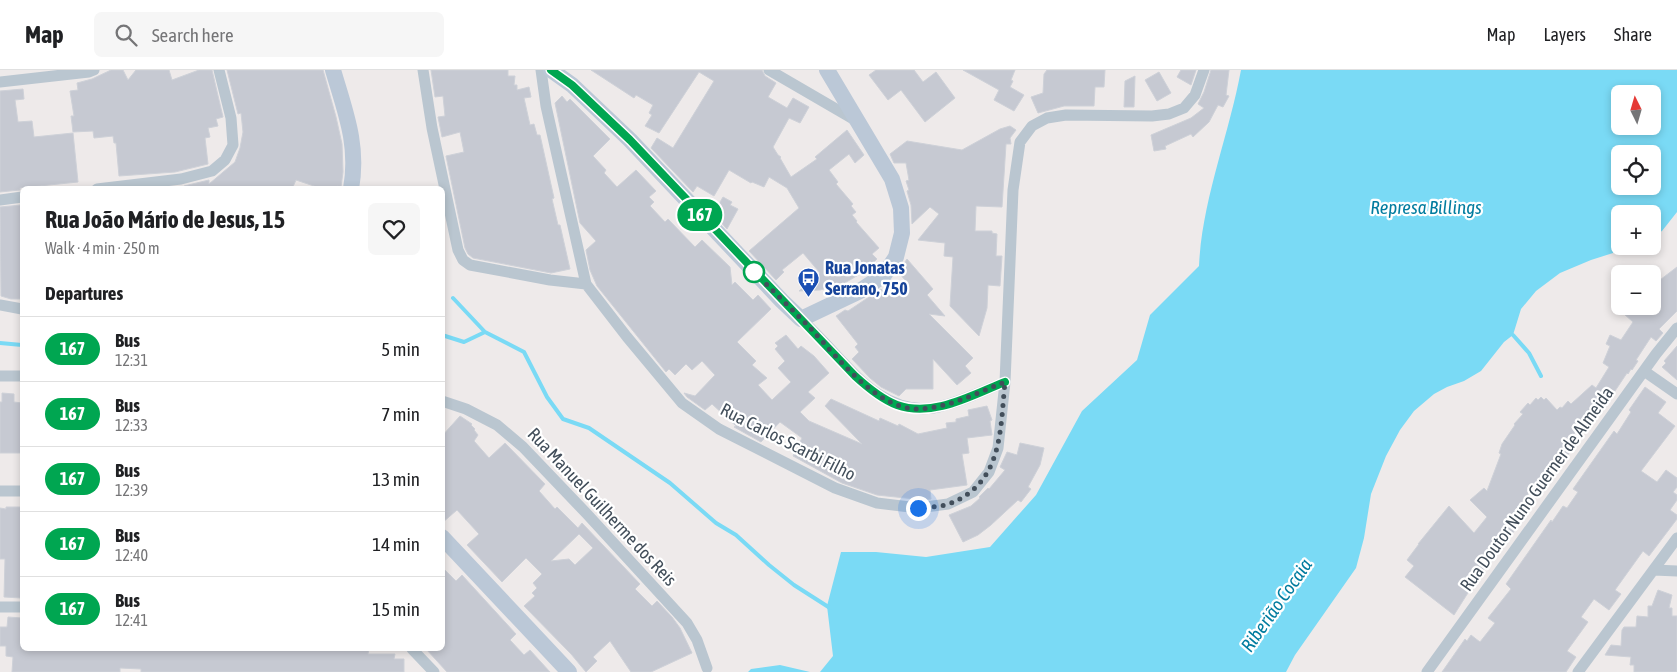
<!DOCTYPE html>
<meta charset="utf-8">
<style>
body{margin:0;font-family:"Asap Condensed",sans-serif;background:#f6f6f6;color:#202124;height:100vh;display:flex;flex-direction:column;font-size:19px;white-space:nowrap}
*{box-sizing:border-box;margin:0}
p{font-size:16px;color:#757577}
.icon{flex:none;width:28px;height:28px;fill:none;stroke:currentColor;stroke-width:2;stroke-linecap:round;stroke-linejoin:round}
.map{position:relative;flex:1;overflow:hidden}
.drawer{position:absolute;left:20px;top:116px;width:425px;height:465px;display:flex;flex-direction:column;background:#fff;border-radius:8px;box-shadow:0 2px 8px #0003}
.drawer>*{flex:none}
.badge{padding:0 10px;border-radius:16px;font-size:18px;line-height:32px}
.needle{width:32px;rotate:355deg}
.tools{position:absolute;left:1611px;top:15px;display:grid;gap:10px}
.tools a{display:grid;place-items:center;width:50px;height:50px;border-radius:8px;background:#fff;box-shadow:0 2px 8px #0003;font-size:25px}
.you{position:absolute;width:25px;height:25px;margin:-12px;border:4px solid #fff;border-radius:50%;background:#1a73e8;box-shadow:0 0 0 8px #1a73e833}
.map>.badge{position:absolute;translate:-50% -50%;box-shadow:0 0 0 2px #fff}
h2{padding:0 25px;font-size:19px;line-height:45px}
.round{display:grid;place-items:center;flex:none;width:52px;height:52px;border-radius:8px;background:#f6f6f6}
.head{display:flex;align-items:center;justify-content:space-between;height:85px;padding:0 25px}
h1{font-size:24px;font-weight:700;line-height:38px}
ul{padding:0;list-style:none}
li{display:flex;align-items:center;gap:15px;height:65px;padding:0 25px;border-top:1px solid #e0e0e0}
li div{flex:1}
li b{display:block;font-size:19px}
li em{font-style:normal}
li .badge{min-width:55px;font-weight:700;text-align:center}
header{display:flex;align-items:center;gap:30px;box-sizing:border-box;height:70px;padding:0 25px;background:#fff;border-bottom:1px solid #e0e0e0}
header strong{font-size:24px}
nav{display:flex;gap:28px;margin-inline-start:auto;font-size:18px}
.search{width:350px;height:45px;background:#f6f6f6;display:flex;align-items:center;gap:12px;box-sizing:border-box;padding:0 18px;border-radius:8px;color:#757577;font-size:19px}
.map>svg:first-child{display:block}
.water{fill:#7adaf5;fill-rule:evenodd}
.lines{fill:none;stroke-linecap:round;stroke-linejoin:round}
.stream{stroke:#7adaf5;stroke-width:4}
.building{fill:#c6c9d2;stroke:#ced1d8;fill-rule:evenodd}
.street{stroke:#bac6d0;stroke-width:11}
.secondary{stroke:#bbc8d7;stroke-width:16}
.line-casing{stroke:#fff;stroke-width:11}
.line{stroke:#00a651;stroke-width:8}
.walk{stroke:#424e5a;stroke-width:5;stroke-dasharray:0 9}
.stop-dot{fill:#fff;stroke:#00a651;stroke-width:2.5}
.labels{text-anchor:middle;stroke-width:4.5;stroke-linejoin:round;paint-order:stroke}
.transit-label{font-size:18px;font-weight:bold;fill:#164399;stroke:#fff;text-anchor:start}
.street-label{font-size:18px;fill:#424e5a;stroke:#fff}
.water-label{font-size:19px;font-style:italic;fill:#027c9f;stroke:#fff}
</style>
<header>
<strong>Map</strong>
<div class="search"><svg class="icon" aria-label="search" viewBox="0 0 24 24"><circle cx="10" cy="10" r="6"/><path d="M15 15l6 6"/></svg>Search here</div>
<nav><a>Map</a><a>Layers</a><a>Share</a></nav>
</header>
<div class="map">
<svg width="1677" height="602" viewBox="0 0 1677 602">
<rect width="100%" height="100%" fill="#eeeaea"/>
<!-- water -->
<path class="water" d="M1241,0h436v142l-15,19 -9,5 -1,-22h-32v32h15l-44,14 -31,13 -24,18 -15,18 -8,26 -9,7 -23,29 -17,10 -17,6 -13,7 -20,17 -14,19 -14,26 -15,38 -7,44 -8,30 -61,87 -9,17h-466l13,-16 -6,-50 14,-54h35l50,5 64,-10 46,-52 46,-84 55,-51 13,-45 49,-49c3,-66 30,-131 42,-196zM1620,24h32v32h-32zM1620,84h32v32h-32z
M780,595l30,7h-62l3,-3z"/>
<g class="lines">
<!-- stream -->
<path class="stream" d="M453,228l32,34 39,20 23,45 16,22 26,9 81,55 46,40 20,12 33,30 25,20 36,23
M442,265l22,7 21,-10
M1513,265l16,18 12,23
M0,273l22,2"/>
</g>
<!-- building -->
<path class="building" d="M111,0h12l5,10 8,-10h33l3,10 27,-10h13l11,47 -7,2 2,7 -10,2 2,9 -5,1 3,26 -33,8 -56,4 -3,-33h-2l-1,-7 -19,2 -1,-7 -20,1 -2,-16h3l-4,-25 8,-1 -1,-7 15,-4z
M227,0h96l13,47 6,27 1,28 -2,15 -4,-1 -1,3h-13l-27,-9 -4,9h-107l-1,-3 25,-6v4l26,-22 5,-14 3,-16 -2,-19 -3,1z
M431,0h77v6h7l-1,9h3v5l12,-3 2,10 -7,1 6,27 4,-1 3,11h3l14,63 -2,1 6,26h2l10,44 -19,4 -78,-15 -5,-4 -3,-6 -19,-92 18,-4 -4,-20 -18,5 -4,-20 7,-1 -2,-20 -8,1z
M591,0h171l3,6 11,7 -8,14 19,11 6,-10 16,9 -9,16 -11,-5 -16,29 5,8 3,2 -1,1 11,19 26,-18 -2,-2 32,-27 17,25 -9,8 -6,-9 -20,16 9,12 -2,2 17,20 -2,2 5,6 -4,3 5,6 -1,1 23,26 -7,6 5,5 -12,12 -22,13 -23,6 -21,1 21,-18 -17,-20 -21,17 2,2 -8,8 -27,-29 50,-43 -12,-20 -18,-11 -5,10 -12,-5 -1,1 -22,-13 -15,26 -17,-10 -4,6 -42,-44 6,-10 16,10 41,-67 -15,-9 -40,61 -14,-7 7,-11 -3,-2 4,-8 -17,-10 -2,3z
M876,0h38l9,12 13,-10 19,26 -30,24 -24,-32 -13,10 -19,-25z
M963,0h52l-4,10 2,1 -3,6 14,8 -10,16 -20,-11 5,-10z
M1047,0h58l-1,17h-9l-1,19h-30l-26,7 -7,-16 12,-4 1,-19z
M1181,0h15l-5,15 -14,-8z
M1211,0h18l-3,25 3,1 -6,11 -5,-2 -9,17 -16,15 -2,-3 -26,12 1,3 -12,2 -3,-16 40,-17 13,-10 -6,-4 6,-12z
M1159,2l12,21 -14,8 -12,-21z
M1135,6l-1,31h-10l1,-26z
M23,19l1,10 -9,1 3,22 14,-1 2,16 39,-4 5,49 -58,6v2l-20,2v-101z
M562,26l5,6 3,-3 40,40 -17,17 13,14 -2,3 13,14 19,-17 20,21 -7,6 5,5 -4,4 15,16 3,-3 27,28 7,-7 28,27 2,18 3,-3 18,18 5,-5 13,14 -34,33 19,19 -4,4 15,13 -9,7 14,15 19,-18 -13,-14 7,-7 -10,-12 3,-3 -3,-3 11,-8 12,14 3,-3 13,10 15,17 -21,19 7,6 -15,14 9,9 53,23 -37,-38 6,-7 48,22 1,-3 18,8 1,-2 19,10 29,-6 -1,-5 10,-1v-3l13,-3 -1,-6 19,-4 5,14 -2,1 2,14 -25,3 2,15 -7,1 5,31 -37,5 1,9 -7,1 -47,-5 -35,-12 -49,-27 9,-18 -22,-16 -19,20 -27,-15 2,-1 -24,-22 -7,6 -18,-13 -3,-4 11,3 20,-21 -13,-14 -10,9 -6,-6 -11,11 -6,-6 -3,3 -69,-86 -7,-16 -4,-20 10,-9 -16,-18 -25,-120z
M1010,56l6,4 -6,8 1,6h-5l-4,63 -26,-1 -1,25h17v2l5,1 -1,22h6l-2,30 -12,-1 -1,23 -8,28 -29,-30 3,-49 -9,-1 1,-13 -27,-3 21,-26 -9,-7 -18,17 -1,-19 -4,-14 2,-1 -3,-9 3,-1 -3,-17h-12l-4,-9 17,-13 55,9 38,-21z
M723,127l9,5 -2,3 8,4 -11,20 -14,-15z
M21,135l1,94h-11l-10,-3 -1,-89z
M907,189l26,30 -6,6 18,21 -16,-2 44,44 -8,8 6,7 -14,12 -24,-26v30h-27l-7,7 -18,-9 -11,-9 -18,-19 7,-7 -4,-5 3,-3 -22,-28 9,-6 3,1 33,-22 6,6 18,-15 -7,-8z
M1677,197v44l-18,18 4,4 -7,8 -5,-4 -15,23 2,1 -6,9 -1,-1 -3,5 -1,-1 -14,21h-1l-18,24 -4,-4 -17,21 6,6 -21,26 1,1 -17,26 -9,-6 -15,19 6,5 -9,13 3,2 -24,26 2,3 -6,8 -1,-1 -19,24 1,1 -17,27 -49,-38 9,-11 -7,-6 12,-16h-1l31,-38 25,27 13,-16 -17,-17 14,-12 3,3 14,-37 -2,-1 3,-9 13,-19 -1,-1 9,-10 -3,-2 8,-9 2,2 6,-7 2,2 3,-3 3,3 2,-2 11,12 3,-3 2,1 6,-7 3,3 21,-19 4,3 13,-21 -6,-4 7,-17 -4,-2 4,-9 11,5 12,-18 -18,-16h37v-20z
M1677,276v34l-15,-13 4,-4 -2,-2z
M1645,317l21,15 -8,11 17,13 -34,45 16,11 9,-12 11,8v9l-4,5 4,3v5l-7,10 7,5v4l-28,37 -6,-5 -28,39 6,4 -12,16 -15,-11 -13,18 7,5 -21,29 9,6 -10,15h-124l23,-33 2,2 4,-6 9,7 15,-19 -7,-5 23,-29 -5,-5 45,-64 1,2 11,-16 4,2 11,-16 -5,-3 41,-58 3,3 14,-22 -2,-2z
M2,323l12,1v8l8,1v50h-22v-51h2z
M460,346l12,8 -1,1 4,4 -1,1 4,5 -4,6 15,17 16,-15 40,41 -6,7 16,18 2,-2 21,21 4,-5 58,61 -5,5 17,17 5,-5 15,16 8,11 12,25 -41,19h-20l-21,-31 -17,16 4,4 -11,11 -15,-18 -47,-48 11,-10 -3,-3 5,-5 -4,-5 9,-9 -16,-16 -24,24 -35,-37 12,-11 -22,-24 -15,13v-87zM579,464l14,14 -18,17 -6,-6 -18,2z
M1020,373l24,5 -4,17 -12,22 3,2 -10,13 -3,-2 -27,25 -13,10 -15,7 -14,-27 22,-9 9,-8 -1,-1 9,-9 1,1 16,-19 -5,-3 7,-15 10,3z
M6,437h16l-1,91 -17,-1 1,-38h-5v-51l6,1z
M442,497l14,14 6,-6 54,59 -6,6 14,15 6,-5 20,22h-103l-21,-23h16z
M1658,520l14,5 -3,13h3v8h5v56h-43v-7h-4l1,-8 -26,-2 6,-10 10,1 1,-16 2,-3h12l1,-11 11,1v-11h4z
M8,547l14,1v31h347l-1,5h27l-1,5h10v13h-263v-3l-21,-1v4h-108l1,-15 -7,-1v-10h-6v-19h7z"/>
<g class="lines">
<!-- street -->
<path class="street" d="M423,0l9,58 26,122 5,10 7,5 80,15 36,4
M541,0l5,36 40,178 41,53 55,66 37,26 116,59 42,15 41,5 30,-4 25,-12 16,-20 9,-24 7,-66 8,-192 7,-48 12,-16 15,-8 19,-3 86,1 17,-2 15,-6 11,-13 9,-25
M769,0l86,50
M0,12l89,-10 5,-2
M97,119l84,-10 31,-8 13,-11 8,-15 -2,-27 -12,-48
M0,130l22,-3
M0,235l22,4
M801,249c11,11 22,22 32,33 27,29 56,62 100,56 24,-4 49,-17 72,-26
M1644,301l33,23
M0,306h22
M442,331l24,8 31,16 26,22 64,67 100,109 10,17 10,28
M0,421h22
M1654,500l23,1
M0,537h22
M412,579l22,23
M1427,602l229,-318 21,-26
M1578,602l99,-134"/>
<!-- secondary -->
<path class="secondary" d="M333,0c12,41 26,75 18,119
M551,0l21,15 58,55 152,161 19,18 59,-28 24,-16 12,-18 6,-24 -1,-25 -9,-29 -65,-109
M442,467l127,135"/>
</g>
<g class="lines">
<defs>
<path id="line" d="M551,0l21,15 58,55 225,236c12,11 26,23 42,29 36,13 75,-10 108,-23"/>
</defs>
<!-- line casing -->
<use href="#line" class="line-casing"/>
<!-- line -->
<use href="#line" class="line"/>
<!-- walk -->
<path class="walk" d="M754,202c19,19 40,39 59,59 25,27 65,79 105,78 30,-1 59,-16 87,-27 -5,49 -2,101 -56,122 -9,3 -21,3 -31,4"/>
</g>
<!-- icons -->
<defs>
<symbol id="bus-pin" viewBox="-11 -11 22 30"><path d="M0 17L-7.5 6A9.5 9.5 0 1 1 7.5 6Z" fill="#1a4fb4" stroke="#fff"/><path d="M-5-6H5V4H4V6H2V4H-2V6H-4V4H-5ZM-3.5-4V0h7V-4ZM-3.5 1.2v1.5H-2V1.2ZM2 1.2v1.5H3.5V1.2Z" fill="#fff"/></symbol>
</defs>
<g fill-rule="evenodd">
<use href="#bus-pin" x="796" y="196" width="25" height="34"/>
</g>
<!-- markers -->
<circle class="stop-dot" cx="754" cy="202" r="10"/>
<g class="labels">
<!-- transit labels -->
<g class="transit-label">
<text x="825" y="204">Rua Jonatas<tspan x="825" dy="21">Serrano, 750</tspan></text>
</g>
<!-- street labels -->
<g class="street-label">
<text transform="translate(788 372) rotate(27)" y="6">Rua Carlos Scarbi Filho</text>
<text transform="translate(1537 419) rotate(-54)" y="6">Rua Doutor Nuno Guerner de Almeida</text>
<text transform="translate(602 437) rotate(47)" y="6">Rua Manuel Guilherme dos Reis</text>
</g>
<!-- water labels -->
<g class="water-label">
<text x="1426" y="144">Represa Billings</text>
<text transform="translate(1276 535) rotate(-55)" y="7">Riberião Cocaia</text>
</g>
</g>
</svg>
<div class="tools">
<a><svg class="needle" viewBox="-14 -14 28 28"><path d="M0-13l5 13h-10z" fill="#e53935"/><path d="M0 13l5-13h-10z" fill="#757577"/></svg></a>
<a><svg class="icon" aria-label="locate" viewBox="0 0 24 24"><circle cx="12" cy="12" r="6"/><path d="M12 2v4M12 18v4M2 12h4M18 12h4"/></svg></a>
<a>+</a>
<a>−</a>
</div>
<div class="you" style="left:918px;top:438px"></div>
<b class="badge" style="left:700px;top:145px;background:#00a651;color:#fff">167</b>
<section class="drawer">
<div class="head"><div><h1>Rua João Mário de Jesus, 15</h1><p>Walk · 4 min · 250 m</p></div><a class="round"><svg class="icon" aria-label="heart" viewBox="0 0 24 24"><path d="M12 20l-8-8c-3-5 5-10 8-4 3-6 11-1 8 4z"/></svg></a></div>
<h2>Departures</h2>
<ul>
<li><span class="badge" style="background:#00a651;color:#fff">167</span><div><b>Bus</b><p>12:31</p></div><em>5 min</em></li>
<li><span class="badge" style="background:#00a651;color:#fff">167</span><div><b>Bus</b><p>12:33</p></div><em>7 min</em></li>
<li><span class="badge" style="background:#00a651;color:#fff">167</span><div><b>Bus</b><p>12:39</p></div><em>13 min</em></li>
<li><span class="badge" style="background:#00a651;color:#fff">167</span><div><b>Bus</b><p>12:40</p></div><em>14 min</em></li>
<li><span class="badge" style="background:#00a651;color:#fff">167</span><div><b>Bus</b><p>12:41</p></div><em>15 min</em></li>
</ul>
</section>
</div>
